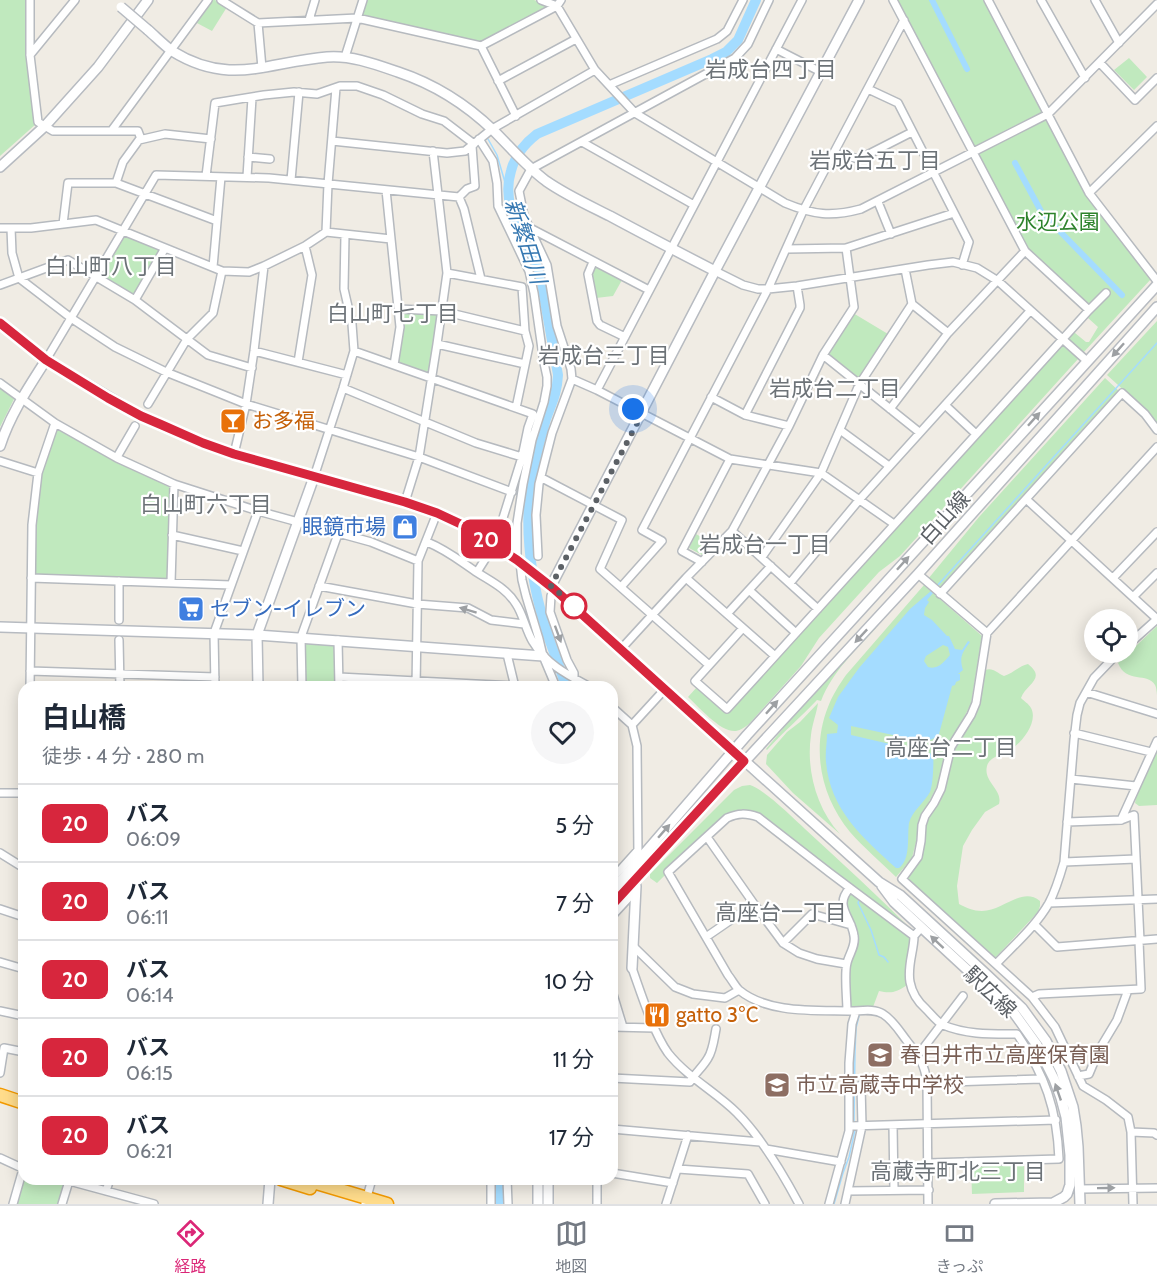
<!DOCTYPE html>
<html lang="ja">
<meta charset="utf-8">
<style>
body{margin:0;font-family:Cabin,"Noto Sans JP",sans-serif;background:#f6f6f7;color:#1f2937;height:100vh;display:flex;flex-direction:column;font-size:22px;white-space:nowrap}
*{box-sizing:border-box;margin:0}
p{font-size:20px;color:#747a83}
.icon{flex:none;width:33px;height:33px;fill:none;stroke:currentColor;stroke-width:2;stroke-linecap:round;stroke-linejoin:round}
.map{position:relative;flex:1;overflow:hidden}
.drawer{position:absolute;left:18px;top:681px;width:600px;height:504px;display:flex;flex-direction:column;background:#fff;border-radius:18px;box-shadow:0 3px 15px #0003}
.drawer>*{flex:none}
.badge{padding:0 12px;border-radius:9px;font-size:21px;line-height:39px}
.fabs{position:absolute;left:1084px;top:609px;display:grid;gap:12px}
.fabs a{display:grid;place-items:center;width:54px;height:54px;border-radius:50%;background:#fff;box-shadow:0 3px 15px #0003;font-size:30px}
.you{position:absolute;width:30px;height:30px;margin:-15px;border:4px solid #fff;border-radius:50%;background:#1a73e8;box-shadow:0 0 0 9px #1a73e833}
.map>.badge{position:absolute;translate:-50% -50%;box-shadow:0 0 0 3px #fff}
.round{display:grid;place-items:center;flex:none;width:63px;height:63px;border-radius:32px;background:#f6f6f7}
.headline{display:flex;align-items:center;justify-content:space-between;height:102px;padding:0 24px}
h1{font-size:28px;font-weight:700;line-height:45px}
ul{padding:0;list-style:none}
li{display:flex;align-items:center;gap:18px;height:78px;padding:0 24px;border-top:2px solid #e0e1e3}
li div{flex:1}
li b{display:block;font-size:22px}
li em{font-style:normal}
li .badge{min-width:66px;font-weight:700;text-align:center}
.dock{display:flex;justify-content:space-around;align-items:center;height:84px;border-top:2px solid #e0e1e3;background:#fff;font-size:16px;color:#747a83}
.dock a{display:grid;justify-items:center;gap:3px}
.dock .on{color:#db2777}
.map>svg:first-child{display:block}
.green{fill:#c0e9be}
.water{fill:#a4dcff;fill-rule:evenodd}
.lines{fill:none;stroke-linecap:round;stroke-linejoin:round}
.stream{stroke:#a4dcff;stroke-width:1.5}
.canal{stroke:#a4dcff;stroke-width:6}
.river{stroke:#a4dcff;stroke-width:10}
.street-casing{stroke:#b6babf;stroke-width:10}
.secondary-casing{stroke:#b7bbc1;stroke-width:12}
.highway-casing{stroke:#f39a00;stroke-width:15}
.street{stroke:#fff;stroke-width:7}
.secondary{stroke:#fff;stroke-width:9}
.highway{stroke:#ffdc8b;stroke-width:12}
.secondary-bridge-casing{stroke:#b7bbc1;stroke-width:12;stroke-linecap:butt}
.secondary-bridge{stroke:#fff;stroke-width:9}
.oneway{fill:#9da0a3}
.line-casing{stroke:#fff;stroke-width:14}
.line{stroke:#d7263d;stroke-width:9}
.walk{stroke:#5c6166;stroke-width:6;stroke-dasharray:0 10.8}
.stop-dot{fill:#fff;stroke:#d7263d;stroke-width:3}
.labels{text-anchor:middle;stroke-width:4.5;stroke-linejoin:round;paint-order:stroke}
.park-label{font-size:21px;fill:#2e832d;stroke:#fff}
.food-label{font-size:21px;fill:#c56008;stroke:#fff;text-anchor:start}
.street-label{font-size:21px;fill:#5c6166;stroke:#fff}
.shop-label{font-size:21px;fill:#366cbe;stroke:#fff;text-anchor:end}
.education-label{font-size:21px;fill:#785e54;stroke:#fff;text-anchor:start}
.neighbourhood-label{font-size:22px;fill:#6d7378;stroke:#fff}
.water-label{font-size:22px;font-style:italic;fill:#3678b1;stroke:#fff}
</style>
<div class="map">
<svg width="1157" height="1204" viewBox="0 0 1157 1204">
<rect width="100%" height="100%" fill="#f0ece4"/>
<!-- green -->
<path class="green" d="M0,0h27l9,124 -36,32z
M211,0h4l12,7 -15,24 -17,-9z
M365,0h169l14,5v3l-66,35h-4l-115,-28 -1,-2z
M896,0h87l37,68 1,1 67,127 63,83 -68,74 -15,-13v-3l5,-5 2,1 11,9h3l9,-15 -10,-9 1,-13 -62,-57z
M1129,58l18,19 -13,13 -20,-20z
M124,236h3l32,13 1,3 -25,42 -3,1 -30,-18v-2z
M596,266l26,14 -9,16 -17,2 -5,-26 3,-5z
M404,311l31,2 2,3 -8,54 -4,2 -26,-9 -2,-2 5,-48z
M853,313l35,21 -28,45h-3l-29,-23v-3z
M1157,321v104l-18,-21 -32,-29z
M1063,345l15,14 -178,197 -21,16 -60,66 -18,28 -52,58c-4,3 -8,6 -13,7 -15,2 -37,-24 -48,-34l9,-10 28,25h3l333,-366z
M1105,378l15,14 -178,196h-3l-11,-9 51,-62z
M0,385l15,12 -15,30z
M59,430l55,30 55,27 2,2 -3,89 -2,2 -129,-4 -2,-2 1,-49 6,-51 14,-43z
M696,534l17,10 -11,11 -13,-7z
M924,585l58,51 -11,68 -25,47 -8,33 -19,38 -3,20 -4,16 -16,19c-15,-15 -32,-29 -46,-45 -29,-35 -39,-83 -22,-125 4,-11 11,-22 18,-32z
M875,626l1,2c-20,22 -44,44 -55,73l-4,-1c-16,17 -34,32 -50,50l-1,-1 34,-41z
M1157,626v69c0,-2 -1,-9 -2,-10 -7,-13 -29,-1 -37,-22z
M305,642l29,2 1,2 2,41h-33l-1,-43z
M1028,664c19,15 -2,20 -7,34 3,3 8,6 10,10 7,13 -7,32 -18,40 -7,6 -24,8 -26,18 -4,16 16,23 12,38l-14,8 -13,18 -9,16 -6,40 2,18c8,4 14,7 23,7 21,0 40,-25 58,-10v5l-2,6 -42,45h-3l-85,-77v-4l21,-60 11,-14 8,-24 7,-29 23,-39 7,-40c8,-3 12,3 19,6 9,-3 15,-10 24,-12z
M818,703c-1,9 -6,21 -7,32 -5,34 5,73 29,99l-47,-41 -27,-29 1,-9 20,-23 13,-10z
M1157,750v55l-18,1 -4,-3 2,-10z
M750,785c15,5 42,32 55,44 36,33 73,67 108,102l-163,-119 -12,-1 -13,5 -68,67 -7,-5v-4l84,-84 8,-4z
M849,893h3l59,45 -4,47c-10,7 -16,9 -28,6l-6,16 -24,1 -1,-41 8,-21v-15l-11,-26z
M1024,1165v27l-52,2 -1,-27z
M24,1176v3h23l16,4 1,3 -5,18h-43z"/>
<!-- water -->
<path class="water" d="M931,591l2,2 -6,7 2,2 -4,6 -1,7 8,5 15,16h2l6,13 7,1 6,-9 2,1c-8,11 -11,15 -7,28l-5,4h2v6l-4,2 -1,3 -3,1 -13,48c-6,6 -10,7 -18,7l-70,-15v9l82,19c1,8 0,31 -3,38 -6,11 -18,19 -21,31 -2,14 2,36 -10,45h-3c-33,-30 -66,-58 -70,-106 -1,-9 1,-19 1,-28l10,-1 1,-8 -9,-7 9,-21 21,-29 51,-59zM943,645l5,2 2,8c-6,7 -12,15 -22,12l-4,-6 2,-5z"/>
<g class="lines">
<!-- stream -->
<path class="stream" d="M488,139l9,16 10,34
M936,587l221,-244
M859,900l-1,3 2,4 11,23 8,25 5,2 4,5
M854,1122l1,-70 1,-24 3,-12
M834,1204l9,-31 6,-16 6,-27"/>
<!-- canal -->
<path class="canal" d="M932,0l35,69
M1015,163l27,50 80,82"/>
<!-- river -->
<path class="river" d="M566,687c-6,-21 -15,-40 -21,-61 -13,-43 -20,-90 -15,-135 3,-24 9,-49 16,-72 6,-17 11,-25 12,-44 -4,-22 -8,-45 -12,-68 -2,-10 -3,-22 -6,-32 -11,-35 -41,-65 -29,-104 4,-16 13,-27 26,-37l175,-75 14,-7 12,-12 18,-40
M499,1179l1,25"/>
<defs>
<path id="street" d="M30,0v55l8,67 15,9h85l3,8
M221,0l37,23 99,-5 124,28 35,70
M541,0l16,6 38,64 40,43 150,90c29,12 46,14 76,6l187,-95 109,-110
M893,0l132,251 64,59
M988,0l101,193 68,88
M1041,0l44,78
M1095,0l24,43
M309,20l6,-20
M258,23l4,45
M481,46l76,-40 4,-6
M776,49l45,23
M30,55l45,-55
M345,57l18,-57
M1100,63l35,37 22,-22
M498,81l78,-42
M609,85l108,-46 10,-8 16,-31
M868,89l30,14 71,139 -7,23
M112,130l96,-130
M479,139l14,22 4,22 1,23 31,65 5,22 10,70 3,14v9l-3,16 -12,38 -9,44 -6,39v37
M332,141l115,12 18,-2 27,-22 103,-59
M582,142l112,63
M834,153l25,6 53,-27
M248,157l22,2
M206,176l9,-73 49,-8 30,-3 23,2 23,-8h17l26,9 39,19 22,7 30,23
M247,177l5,-79
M291,180l8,-88
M116,183l7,-21 16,-22 26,-6 46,5
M386,190l14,137 -6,38
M1089,193l68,-67
M459,197l8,-8 8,-3 -3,-40
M878,202l13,32
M63,224l5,-41h48l101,38
M0,228h31l65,-8 126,51 27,1 15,-6 41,-20 21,-14 65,7
M11,228l1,25 7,25 52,40 44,29 51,25 80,32 173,53 93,35
M530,228l119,62
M326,232l2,-48 8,-96
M787,249l59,-1 108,-35
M593,262l-5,12 9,47 3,4 25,12
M213,267l8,-90
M715,271l28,14 15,4h10l29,-3 131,-21 25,-3 24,6 21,13 89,80
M447,273l75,14 3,44 4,15 -13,62
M0,285l68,-25 67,40 73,55 44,13
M135,300l30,-52
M912,304l36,29
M399,309l43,2 83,20
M437,344l88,20
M254,351l93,24
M354,351l179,63 -5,14 -6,29 -24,77
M823,355l96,77
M46,360l110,-185 113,3 190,19 5,12 17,70
M298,362l14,-87 -7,-29
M572,379l25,11 133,69 91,14 73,51
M0,383l55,40 62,35 57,26 84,27 113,31 47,19
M343,388l133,55 46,14
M597,390l205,-390
M711,397l34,18 44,11
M148,404l39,-65 26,-26 9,-42
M945,405l31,29
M890,409l58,-76 77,-82
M745,415l55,-107v-3l-3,-19
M840,430l49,36
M234,454l12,-50 8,-53 10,-85
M117,457l18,-31
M0,461l38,12
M314,477l29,-89 11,-37 -2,-27 -8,-35 1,-54
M542,478l80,42 -22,49 109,96
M1026,499l131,120
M405,502l14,-45 18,-113 10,-71 -14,-122
M732,531l86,78
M172,535l71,16
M427,542c20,8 33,19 51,31 14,9 29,16 38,31 7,10 10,27 17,38 13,22 35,33 57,45
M538,556l-2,-41 3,-31 13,-51 20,-54 -1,-10 -14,-43 -10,-61 -23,-49 -5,-25 12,-22 204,-111 13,-14 21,-44
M762,557l59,-84 38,-88 53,-81 -7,-35
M520,562l2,18 4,16 13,43 4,17 13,31
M702,562l-20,-11 48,-92
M477,572l12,-19
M918,574l69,59
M31,578l200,7
M686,578l89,78
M1113,578l44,-46
M119,581v39
M171,583l3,-99
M790,583l70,-84 170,-188
M319,586l98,18 51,4 23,12 33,4
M621,587l41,-46 -20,-11 126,-241 35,-78 101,-191
M554,589l-3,7 -1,16 17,48 7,13v14
M749,590l47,43
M940,594l182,-201 23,21 12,16
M1133,597l24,-24
M727,614l44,-48
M743,628l-48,53 32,28 362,-399 17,-17
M119,640l1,47
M338,640l1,47
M1128,645l29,-26
M621,649l65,-71 46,-47 57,-105 34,-71 31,-48 -8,-59
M507,654l8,33
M30,671l185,6
M339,677l176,9
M30,687l2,-162 6,-52 17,-50
M215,687l-1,-54 44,-122
M302,687l-1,-50 37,-103
M416,687l2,-126 19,-48
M1086,692l71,22
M612,707l20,18 5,21 1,108
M632,725l33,-36
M1074,733l77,19
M1071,779l65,7
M0,793h24
M1121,820l36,-79
M1067,822l54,-2 13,-5 6,126
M707,837l47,67 29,39 16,10 18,6 29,5
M0,853l24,15
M1064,862l72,-3
M612,879l26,-29
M1049,903l108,-4
M0,909l24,8
M612,916l24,-26
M1034,924l23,23 100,-8
M921,928l-7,8c0,15 -7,30 -4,46 2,11 8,20 16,27 5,5 11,13 17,16 24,10 49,9 74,9 28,41 40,75 42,125l-130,4
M914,936l-84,-63 -72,-56c-12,-4 -20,-4 -31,1l-59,54 60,103c4,5 7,11 11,15 29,24 77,20 112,21 10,0 23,-3 32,3 10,6 17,18 24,27 12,16 17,21 20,41l1,122
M706,937l48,-33
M783,943l29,-29 39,11
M634,947l41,40 18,7 32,4 14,-8
M0,962l24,7
M996,964c18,-19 40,-38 53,-61 7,-13 11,-27 15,-41l10,-122 3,-25 3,-12 14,-25 25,-26
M632,968c9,25 21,64 36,85 19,24 48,39 69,60 24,24 46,61 62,91
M612,991l11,36
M1032,997l7,-3 102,-5 -2,-48
M0,1011l24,5
M847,1011c0,-12 -3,-38 0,-48 2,-9 9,-17 7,-27 -2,-19 -21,-30 -4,-48
M612,1027l43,1
M918,1055l45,-59
M0,1073l4,-25 20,4
M1078,1076l11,-2 10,-24 18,-30 11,-30
M612,1078l78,4c5,-9 13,-15 18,-24 5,-8 6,-19 8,-29
M893,1125l1,65
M850,1126l206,-6
M612,1129l148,13
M1131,1132l23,1 3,2
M766,1149l75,13
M0,1158l24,11
M678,1169l70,5 17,30
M612,1173l61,10
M62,1179l92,25
M491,1179v25
M507,1179l1,25
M597,1179v25
M1080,1189l77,-1
M106,1191l4,-12
M848,1191l81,-1
M13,1204l10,-35
M62,1204l7,-23
M365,1204l7,-25
M666,1204l22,-69
M829,1204l20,-73v-68l3,-39 4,-13
M845,1204l17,-78 -1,-41 181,-6
M1133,1204l-2,-72 -3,-15 -22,-17 -23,-14 -28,-59 -23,-30 -130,-118 16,-22 3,-16 1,-16 3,-9 9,-13 7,-14 10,-42 20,-32 5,-12 11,-70 170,-186"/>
<path id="secondary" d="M148,30c8,7 16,15 24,21 58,36 95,11 155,6 24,-2 48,7 71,15 36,12 68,32 96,59 17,17 33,36 52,50 20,14 42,24 64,35 35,19 70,37 105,55
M0,167l45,-41 53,-59 50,-67
M0,323l46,37 95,56 62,27 31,11 171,48 32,11 30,14 24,15 26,18 37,29 325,293 21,13 86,79 36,34 24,33 15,30 12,36 3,19 2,21 2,57
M0,446c10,-31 28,-58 46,-86
M551,586l164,-315 144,-271
M0,627l257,8 286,21
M258,687l-1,-52 57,-158
M882,886l12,16 120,111 23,32 17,34 7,19 5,19 4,38v30l-3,9 -3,3 -11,6 -58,1
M612,891l135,-156 410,-450
M612,905l306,-331 239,-267
M632,968l4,-82
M538,1179v25
M548,1179v25
M268,1204l2,-25"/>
<path id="highway" d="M0,1095l24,8
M281,1179l29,9
M303,1179l84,25"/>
</defs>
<!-- street casing -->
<use href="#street" class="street-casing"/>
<!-- secondary casing -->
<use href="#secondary" class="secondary-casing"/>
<!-- highway casing -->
<use href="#highway" class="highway-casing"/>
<!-- street -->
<use href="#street" class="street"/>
<!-- secondary -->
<use href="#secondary" class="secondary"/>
<!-- highway -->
<use href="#highway" class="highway"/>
<defs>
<path id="secondary-bridge" d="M121,7l27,23"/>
</defs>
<!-- secondary-bridge casing -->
<use href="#secondary-bridge" class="secondary-bridge-casing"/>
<!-- secondary-bridge -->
<use href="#secondary-bridge" class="secondary-bridge"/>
</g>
<!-- one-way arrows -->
<defs><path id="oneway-solid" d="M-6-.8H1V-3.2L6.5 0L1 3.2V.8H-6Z" transform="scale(1.5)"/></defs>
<g class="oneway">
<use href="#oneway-solid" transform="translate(1118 350) rotate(132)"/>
<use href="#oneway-solid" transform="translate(1034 419) rotate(-48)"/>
<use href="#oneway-solid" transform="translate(903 563) rotate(-48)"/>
<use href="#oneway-solid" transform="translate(468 610) rotate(-163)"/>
<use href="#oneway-solid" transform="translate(558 634) rotate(70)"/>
<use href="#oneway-solid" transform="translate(861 636) rotate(133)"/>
<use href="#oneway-solid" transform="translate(772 707) rotate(-48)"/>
<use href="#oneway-solid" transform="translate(664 831) rotate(-49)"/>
<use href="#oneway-solid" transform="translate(937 942) rotate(-137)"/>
<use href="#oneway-solid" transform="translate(1058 1092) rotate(-109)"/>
<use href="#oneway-solid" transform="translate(1106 1188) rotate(-1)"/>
</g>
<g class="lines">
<defs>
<path id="line" d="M0,323l46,37 62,38 33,18 21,9 41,18 31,11 171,48 32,11 30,14 50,33 37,29 190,172 -132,144"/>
</defs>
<!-- line casing -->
<use href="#line" class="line-casing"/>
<!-- line -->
<use href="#line" class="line"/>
<!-- walk -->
<path class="walk" d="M574,606l5,4 -28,-24 91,-172 -9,-5"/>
</g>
<!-- icons -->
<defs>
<symbol id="bar-square" viewBox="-11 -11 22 22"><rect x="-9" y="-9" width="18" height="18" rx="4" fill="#e8710a" stroke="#fff"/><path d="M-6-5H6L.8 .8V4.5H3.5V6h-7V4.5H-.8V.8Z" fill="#fff"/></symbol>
<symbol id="shop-square" viewBox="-11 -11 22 22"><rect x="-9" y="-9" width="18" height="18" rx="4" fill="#3f7fe0" stroke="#fff"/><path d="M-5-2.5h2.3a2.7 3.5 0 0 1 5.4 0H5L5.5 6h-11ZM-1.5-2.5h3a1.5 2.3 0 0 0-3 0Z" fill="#fff"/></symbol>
<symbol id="supermarket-square" viewBox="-11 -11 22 22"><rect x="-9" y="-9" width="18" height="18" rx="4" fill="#3f7fe0" stroke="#fff"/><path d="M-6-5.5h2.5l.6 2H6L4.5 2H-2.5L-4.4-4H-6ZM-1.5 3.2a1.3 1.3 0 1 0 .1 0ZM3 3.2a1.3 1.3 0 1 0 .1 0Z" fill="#fff"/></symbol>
<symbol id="restaurant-square" viewBox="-11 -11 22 22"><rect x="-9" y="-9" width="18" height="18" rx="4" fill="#e8710a" stroke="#fff"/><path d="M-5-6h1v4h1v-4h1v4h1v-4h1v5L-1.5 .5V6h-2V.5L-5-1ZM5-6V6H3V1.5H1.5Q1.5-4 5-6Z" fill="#fff"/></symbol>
<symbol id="school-square" viewBox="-11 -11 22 22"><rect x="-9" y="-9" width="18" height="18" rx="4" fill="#8d6e63" stroke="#fff"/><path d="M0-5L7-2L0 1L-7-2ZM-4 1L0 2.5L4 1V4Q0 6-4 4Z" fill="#fff"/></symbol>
</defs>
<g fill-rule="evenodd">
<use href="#bar-square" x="218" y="406" width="30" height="30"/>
<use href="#shop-square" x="390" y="512" width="30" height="30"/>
<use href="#supermarket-square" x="176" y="594" width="30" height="30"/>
<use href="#restaurant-square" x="642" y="1000" width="30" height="30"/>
<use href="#school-square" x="865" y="1040" width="30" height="30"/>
<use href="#school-square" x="762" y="1070" width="30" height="30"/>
</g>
<!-- markers -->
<circle class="stop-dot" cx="574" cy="606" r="12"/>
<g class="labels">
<!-- park labels -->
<g class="park-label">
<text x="1058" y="229">水辺公園</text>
</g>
<!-- food labels -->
<g class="food-label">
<text x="252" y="428">お多福</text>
<text x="676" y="1022">gatto 3℃</text>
</g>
<!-- street labels -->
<g class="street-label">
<text transform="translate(945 518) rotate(-48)" y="7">白山線</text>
<text transform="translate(990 992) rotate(44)" y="7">駅広線</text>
</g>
<!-- shop labels -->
<g class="shop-label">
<text x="386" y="534">眼鏡市場</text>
<text x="210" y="616" text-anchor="start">セブン-イレブン</text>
</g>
<!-- education labels -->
<g class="education-label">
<text x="900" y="1062">春日井市立高座保育園</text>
<text x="796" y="1092">市立高蔵寺中学校</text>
</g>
<!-- neighbourhood labels -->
<g class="neighbourhood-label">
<text x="771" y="77">岩成台四丁目</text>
<text x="875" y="168">岩成台五丁目</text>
<text x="111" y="274">白山町八丁目</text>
<text x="393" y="321">白山町七丁目</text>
<text x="604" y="363">岩成台三丁目</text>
<text x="835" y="396">岩成台二丁目</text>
<text x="206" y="512">白山町六丁目</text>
<text x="765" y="552">岩成台一丁目</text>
<text x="951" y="755">高座台二丁目</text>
<text x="781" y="920">高座台一丁目</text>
<text x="958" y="1179">高蔵寺町北三丁目</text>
</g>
<!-- water labels -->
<g class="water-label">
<text transform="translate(526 241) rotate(72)" y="8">新繁田川</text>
</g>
</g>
</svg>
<div class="fabs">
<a><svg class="icon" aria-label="locate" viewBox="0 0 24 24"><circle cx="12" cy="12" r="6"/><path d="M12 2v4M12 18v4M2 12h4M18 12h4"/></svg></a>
</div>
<div class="you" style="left:633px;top:409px"></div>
<b class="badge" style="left:486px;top:539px;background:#d7263d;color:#fff">20</b>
<section class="drawer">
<div class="headline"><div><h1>白山橋</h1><p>徒歩 · 4 分 · 280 m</p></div><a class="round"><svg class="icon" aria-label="heart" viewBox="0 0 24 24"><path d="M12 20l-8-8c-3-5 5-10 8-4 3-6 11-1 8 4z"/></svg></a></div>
<ul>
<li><span class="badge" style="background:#d7263d;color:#fff">20</span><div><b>バス</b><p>06:09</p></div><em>5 分</em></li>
<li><span class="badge" style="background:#d7263d;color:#fff">20</span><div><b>バス</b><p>06:11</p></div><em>7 分</em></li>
<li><span class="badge" style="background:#d7263d;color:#fff">20</span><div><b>バス</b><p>06:14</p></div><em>10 分</em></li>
<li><span class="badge" style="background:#d7263d;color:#fff">20</span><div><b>バス</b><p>06:15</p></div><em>11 分</em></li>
<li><span class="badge" style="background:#d7263d;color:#fff">20</span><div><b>バス</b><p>06:21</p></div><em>17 分</em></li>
</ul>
</section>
</div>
<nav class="dock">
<a class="on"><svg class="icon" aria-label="directions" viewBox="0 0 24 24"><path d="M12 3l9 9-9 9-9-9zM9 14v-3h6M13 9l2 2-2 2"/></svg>経路</a>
<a><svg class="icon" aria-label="map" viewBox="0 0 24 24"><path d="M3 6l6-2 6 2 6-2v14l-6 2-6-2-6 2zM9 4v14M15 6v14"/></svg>地図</a>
<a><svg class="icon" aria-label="tickets" viewBox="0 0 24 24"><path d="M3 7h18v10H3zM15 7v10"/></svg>きっぷ</a>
</nav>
